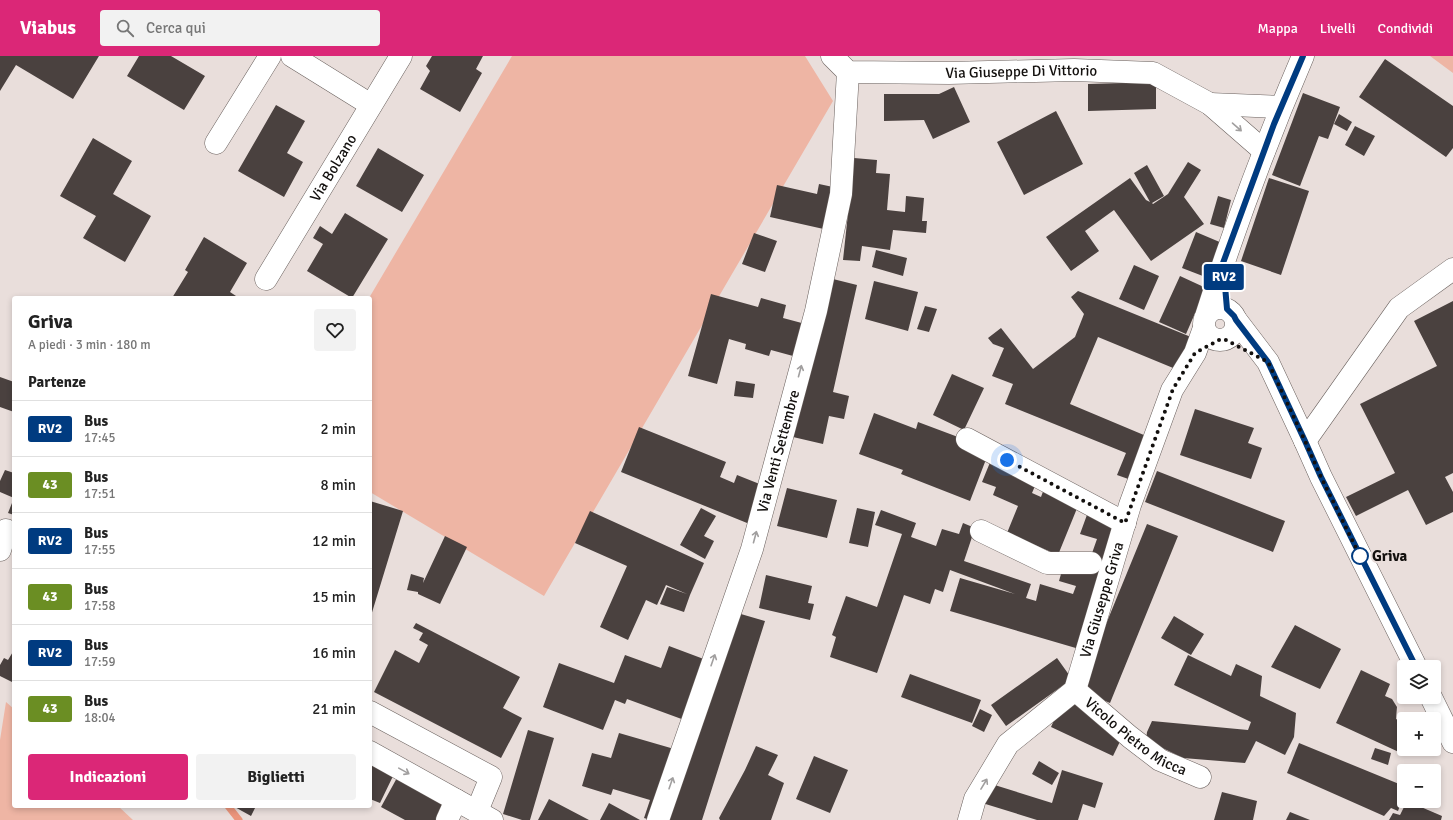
<!DOCTYPE html>
<html lang="it">
<meta charset="utf-8">
<style>
body{margin:0;font-family:Signika,sans-serif;background:#f2f2f2;color:#222;height:100vh;display:flex;flex-direction:column;font-size:15px;white-space:nowrap}
*{box-sizing:border-box;margin:0}
p{font-size:13px;color:#767676}
.icon{flex:none;width:22px;height:22px;fill:none;stroke:currentColor;stroke-width:2;stroke-linecap:round;stroke-linejoin:round}
.map{position:relative;flex:1;overflow:hidden}
.details{position:absolute;left:12px;top:240px;width:360px;height:512px;display:flex;flex-direction:column;background:#fff;border-radius:4px;box-shadow:0 2px 6px #0003}
.details>*{flex:none}
.badge{padding:0 8px;border-radius:3px;font-size:14px;line-height:26px}
.buttons{position:absolute;left:1397px;top:604px;display:grid;gap:8px}
.buttons a{display:grid;place-items:center;width:44px;height:44px;border-radius:4px;background:#fff;box-shadow:0 2px 6px #0003;font-size:20px}
.you{position:absolute;width:20px;height:20px;margin:-10px;border:3px solid #fff;border-radius:50%;background:#1a73e8;box-shadow:0 0 0 6px #1a73e833}
.map>.badge{position:absolute;translate:-50% -50%;box-shadow:0 0 0 2px #fff}
h2{padding:0 16px;font-size:15px;line-height:36px}
.round{display:grid;place-items:center;flex:none;width:42px;height:42px;border-radius:4px;background:#f2f2f2}
.head{display:flex;align-items:center;justify-content:space-between;height:68px;padding:0 16px}
h1{font-size:19px;font-weight:800;line-height:30px}
.primary-button{display:flex;gap:8px;margin-top:auto;padding:8px 16px}
.primary-button a{flex:1;height:46px;border-radius:4px;background:#db2777;color:#fff;font-size:16px;font-weight:800;line-height:46px;text-align:center}
.primary-button a+a{background:#f2f2f2;color:#222}
ul{padding:0;list-style:none}
li{display:flex;align-items:center;gap:12px;height:56px;padding:0 16px;border-top:1px solid #e0e0e0}
li div{flex:1}
li b{display:block;font-size:15px}
li em{font-style:normal}
li .badge{min-width:44px;font-weight:700;text-align:center}
header{display:flex;align-items:center;gap:24px;box-sizing:border-box;height:56px;padding:0 20px;background:#db2777;color:#fff}
header strong{font-size:19px}
nav{display:flex;gap:22px;margin-inline-start:auto;font-size:14px}
.search{width:280px;height:36px;background:#f2f2f2;display:flex;align-items:center;gap:10px;box-sizing:border-box;padding:0 14px;border-radius:4px;color:#767676;font-size:15px}
.map>svg:first-child{display:block}
.green{fill:#eeb5a4}
.lines{fill:none;stroke-linecap:round;stroke-linejoin:round}
.stream{stroke:#eb957b;stroke-width:7}
.building{fill:#4a413f}
.minor-casing{stroke:#6a615e;stroke-width:23}
.minor{stroke:#fff;stroke-width:22}
.oneway{stroke:#a19f9f}
.line-casing{stroke:#fff;stroke-width:9}
.line{stroke:#003b80;stroke-width:6}
.walk{stroke:#13100e;stroke-width:4;stroke-dasharray:0 7.2}
.stop-dot{fill:#fff;stroke:#003b80;stroke-width:2}
.labels{text-anchor:middle;stroke-width:4;stroke-linejoin:round;paint-order:stroke}
.street-label{font-size:15px;fill:#13100e;stroke:#e9dedb}
.stop-label{font-size:15px;font-weight:bold;fill:#13100e;stroke:#e9dedb;text-anchor:start}
</style>
<header>
<strong>Viabus</strong>
<div class="search"><svg class="icon" aria-label="search" viewBox="0 0 24 24"><circle cx="10" cy="10" r="6"/><path d="M15 15l6 6"/></svg>Cerca qui</div>
<nav><a>Mappa</a><a>Livelli</a><a>Condividi</a></nav>
</header>
<div class="map">
<svg width="1453" height="764" viewBox="0 0 1453 764">
<rect width="100%" height="100%" fill="#e9dedb"/>
<!-- green -->
<path class="green" d="M512,0h293l28,45 -289,495 -174,-104v-194h-1z
M1430,0h23v17z
M6,646l8,7v97h104l15,14h-133v-80z"/>
<g class="lines">
<!-- stream -->
<path class="stream" d="M228,750l11,14"/>
</g>
<!-- building -->
<path class="building" d="M0,0h99l-26,43 -57,-34 -16,26z
M139,0h32l34,20 -21,34 -57,-34z
M432,0h51l-7,13 6,4 -22,39 -40,-23 10,-18 -4,-5z
M1385,3l68,47v42l-7,9 -87,-60z
M1156,26v27l-68,2v-27z
M954,31l16,35 -37,17 -9,-19 -40,1v-27h55z
M1303,37l37,14 -12,32 -9,-3 -19,50 -28,-11z
M276,49l29,16 -18,32 16,9 -19,35 -46,-26z
M1056,55l27,53 -59,31 -27,-53z
M1339,58l13,8 -5,9 -13,-7z
M1355,70l20,10 -11,20 -19,-11z
M93,82l39,23 -19,33 38,22 -26,46 -42,-24 13,-22 -36,-20z
M378,92l46,27 -22,37 -46,-26z
M854,102l23,2 -1,13 14,1 -3,36 18,2 1,-16 18,2 -2,23h5l-1,12 -33,-3 -3,20 -28,-4 -2,15 -17,-1z
M1188,106l13,8 -17,27 20,27 -53,37 -37,-51 -29,21 14,20 -28,20 -25,-34 84,-59 16,22 4,2 -16,-29 13,-8 17,31 -12,7 1,1 15,-10z
M1269,122l40,13 -28,84 -40,-14z
M819,128l28,6 -10,42 -67,-15 7,-32 40,9z
M1218,140l13,4 -7,28 -14,-4z
M345,157l43,26 -36,59 -45,-27 16,-27 -10,-6 7,-12 12,8z
M1196,176l26,11 -14,35 -26,-10z
M754,177l23,8 -12,31 -23,-8z
M204,181l43,26 -17,29 6,4 -2,2h-62l16,-26 -3,-2z
M876,194l31,8 -4,18 -31,-9z
M1134,209l25,11 -15,34 -25,-11z
M1180,220l26,12 -20,46 -27,-12z
M829,222l28,7 -24,107 16,4 -5,23 -15,-3 -6,28 -30,-7z
M874,225l44,11 -10,39 -43,-12z
M1078,235l113,46 -13,33 -80,-33 -28,67 81,34 -17,43 -17,-6 9,-22 -121,-49 8,-20 -21,-8 12,-28 -11,-4 -5,-6 13,-10 32,41 42,-32 9,-23 -13,-17z
M711,238l47,13 3,-9 25,7 -3,13 30,8 -9,33 -33,-9 -2,6 -24,-7 1,-5 -17,-5 -12,45 -29,-8z
M1453,245v172l-8,4 8,15v20l-27,13 -18,-35 -52,26 -10,-19 49,-24 -35,-69 77,-38 -23,-45z
M925,250l12,3 -8,23 -12,-3z
M952,318l32,14 -20,42 -31,-15z
M0,321l14,5v30l-14,-5z
M736,325l19,3 -2,14 -19,-2z
M1195,353l59,19 -6,15 14,5 -11,31 -71,-24z
M874,357l42,16 2,-7 72,27 -20,52 -69,-27 2,-4 -44,-16z
M639,371l87,35 -6,15 14,6 3,-8 30,12 -15,38 -131,-53z
M991,404l47,19 -6,14 9,4 4,-11 35,15 -22,54 -51,-22 11,-27 -25,-11 3,-8 -14,-5z
M5,414l9,3v42l-6,-2 6,-15 -14,-6v-11z
M1157,415l128,50 -12,31 -128,-50z
M787,432l50,12 -10,38 -50,-12z
M370,445l33,10 -33,108z
M701,452l15,8 -12,20 10,5 -9,18 -25,-14z
M857,452l18,4 -7,35 -19,-4z
M881,454l35,13 -5,14 25,9 6,-17 17,5 4,-11 12,5 -11,33 67,23 -5,14 10,3 4,-17 33,10 3,-8 -17,-5 8,-28 44,13 -25,85 -136,-40 10,-33 55,16 -65,-24 -7,22 -8,-3 -5,15 -26,-9 -27,78 -47,-16 6,-20 -4,-2 14,-39 31,11 25,-73 -27,-9z
M590,455l114,52 -14,32 -6,17 -24,-8 7,-17 20,7 -21,-9 -9,20 -11,-5 -18,40 -28,-13 27,-61 -52,-23z
M1088,456l42,15 -13,37 -26,-8 6,-17 -17,-5z
M1147,468l31,12 -68,167 -31,-13z
M445,480l22,11 -27,57 -22,-10v-2l-11,-2 4,-16 13,4 -1,5z
M766,519l46,11 -4,17 6,1 -4,16 -51,-12z
M734,556l31,9 -63,199h-51l-7,-2 6,-18 -37,-11 -2,6 -29,-9 10,-33 19,5 8,-25 69,20z
M1174,560l30,18 -13,21 -30,-17z
M416,567l104,54 -17,31 19,10 -21,40 -127,-66 21,-42 24,13 9,-18 -9,-5 4,-7 -10,-5z
M1295,569l46,24 -21,40 -49,-22z
M669,590l40,15 -22,60 -60,-22 -2,5 -10,-4 -12,30 -60,-23 16,-44 55,20 11,-28 36,13z
M14,594v33l-14,-7v-11l4,-7 4,2z
M1188,599l43,21 5,-12 26,12 -2,20 36,17 -2,24 -9,18 -29,-14 -11,22 -62,-5 -37,-18 1,-8 5,-11 96,9 3,-8 -77,-37z
M1057,602l15,21 -66,47 -15,-21z
M1361,614l29,14 -5,12 7,3 5,8 -1,12 8,4v24l-3,6 -65,-30z
M910,618l71,26 -9,23 -71,-26z
M1064,642l63,29 -14,29 -62,-29z
M980,653l12,6 -8,17 -12,-6z
M528,674l26,8 -24,82h-8l-19,-6z
M1299,687l105,43v9l-6,16 -7,-3 -7,8 -97,-43z
M756,690l22,9 -10,20 16,8 -13,37h-51l-1,-2 26,-48z
M1375,692l16,5 -3,12 -17,-6z
M814,700l34,14 -18,43 -34,-14z
M370,705l25,11 -15,31 -10,-4z
M1039,705l20,12 -7,12 -20,-11z
M1062,714l41,13 -8,25 -12,-4 -5,16h-41l-58,-18 6,-20 67,21z
M398,720l50,27 -9,17h-34l-24,-13z
M1222,736l35,9 -4,19h-39z
M549,743l40,21h-51z
M1407,745l35,15 -1,4h-52l4,-7 7,2z
M609,747l31,17h-40z
M233,750h23l-5,10z
M1290,756l20,8h-24z"/>
<g class="lines">
<defs>
<g id="minor">
<path d="M292,0l79,49"/>
<path id="s1" d="M832,0l16,16 101,1 125,-3 79,3 57,31 54,47"/>
<path d="M1210,48l71,3"/>
<path d="M216,87l54,-87"/>
<path id="s2" d="M266,223l135,-223"/>
<circle cx="1220" cy="268" r="16"/>
<path d="M1207,257c28,-87 60,-173 96,-257"/>
<path d="M1236,264l32,42 37,79 16,36 95,190"/>
<path d="M967,383l158,84"/>
<path d="M1305,385l94,-133 54,-39"/>
<path d="M981,475l66,32h44"/>
<path d="M0,494l6,-20"/>
<path id="s3" d="M1075,634l55,47 30,23 40,17"/>
<path d="M1431,641l22,45"/>
<path d="M370,656l121,65 -14,34"/>
<path d="M370,696l122,68"/>
<path d="M447,764l9,-20"/>
<path id="s4" d="M658,764l94,-271 64,-238 25,-117 7,-122"/>
<path id="s5" d="M969,764l6,-21 33,-55 67,-54 55,-185 42,-115 23,-37 9,-25"/>
</g>
</defs>
<!-- minor casing -->
<use href="#minor" class="minor-casing"/>
<!-- minor -->
<use href="#minor" class="minor"/>
</g>
<!-- one-way arrows -->
<defs><path id="oneway-shaft" d="M-6 0H5M1.5-3L5.5 0L1.5 3" fill="none" stroke-width="1.6" stroke-linecap="round" stroke-linejoin="round"/></defs>
<g class="oneway">
<use href="#oneway-shaft" transform="translate(1237 71) rotate(41)"/>
<use href="#oneway-shaft" transform="translate(800 315) rotate(-75)"/>
<use href="#oneway-shaft" transform="translate(755 481) rotate(-75)"/>
<use href="#oneway-shaft" transform="translate(713 604) rotate(-71)"/>
<use href="#oneway-shaft" transform="translate(404 715) rotate(29)"/>
<use href="#oneway-shaft" transform="translate(671 727) rotate(-71)"/>
<use href="#oneway-shaft" transform="translate(984 728) rotate(-59)"/>
</g>
<g class="lines">
<defs>
<path id="line" d="M1303,0l-29,68 -51,139 4,46 7,7 2,4 32,42 37,79 16,36 95,190"/>
</defs>
<!-- line casing -->
<use href="#line" class="line-casing"/>
<!-- line -->
<use href="#line" class="line"/>
<!-- walk -->
<path class="walk" d="M1007,404l118,63 48,-134 22,-36 24,-13 5,-1 44,23 37,79 16,36 39,79"/>
</g>
<!-- markers -->
<circle class="stop-dot" cx="1360" cy="500" r="8"/>
<g class="labels">
<!-- street labels -->
<g class="street-label">
<text dy="5" stroke="none"><textPath href="#s1" startOffset="196">Via Giuseppe Di Vittorio</textPath></text>
<text dy="5" stroke="none"><textPath href="#s2" startOffset="130">Via Bolzano</textPath></text>
<text dy="5" stroke="none"><textPath href="#s4" startOffset="388">Via Venti Settembre</textPath></text>
<text dy="5" stroke="none"><textPath href="#s5" startOffset="266">Via Giuseppe Griva</textPath></text>
<text dy="5" stroke="none"><textPath href="#s3" startOffset="77">Vicolo Pietro Micca</textPath></text>
</g>
<!-- stop labels -->
<g class="stop-label">
<text x="1372" y="505">Griva</text>
</g>
</g>
</svg>
<div class="buttons">
<a><svg class="icon" aria-label="layers" viewBox="0 0 24 24"><path d="M12 4l9 5-9 5-9-5zM3 14l9 5 9-5"/></svg></a>
<a>+</a>
<a>−</a>
</div>
<div class="you" style="left:1007px;top:404px"></div>
<b class="badge" style="left:1224px;top:221px;background:#003b80;color:#fff">RV2</b>
<section class="details">
<div class="head"><div><h1>Griva</h1><p>A piedi · 3 min · 180 m</p></div><a class="round"><svg class="icon" aria-label="heart" viewBox="0 0 24 24"><path d="M12 20l-8-8c-3-5 5-10 8-4 3-6 11-1 8 4z"/></svg></a></div>
<h2>Partenze</h2>
<ul>
<li><span class="badge" style="background:#003b80;color:#fff">RV2</span><div><b>Bus</b><p>17:45</p></div><em>2 min</em></li>
<li><span class="badge" style="background:#6b8e23;color:#fff">43</span><div><b>Bus</b><p>17:51</p></div><em>8 min</em></li>
<li><span class="badge" style="background:#003b80;color:#fff">RV2</span><div><b>Bus</b><p>17:55</p></div><em>12 min</em></li>
<li><span class="badge" style="background:#6b8e23;color:#fff">43</span><div><b>Bus</b><p>17:58</p></div><em>15 min</em></li>
<li><span class="badge" style="background:#003b80;color:#fff">RV2</span><div><b>Bus</b><p>17:59</p></div><em>16 min</em></li>
<li><span class="badge" style="background:#6b8e23;color:#fff">43</span><div><b>Bus</b><p>18:04</p></div><em>21 min</em></li>
</ul>
<div class="primary-button"><a>Indicazioni</a><a>Biglietti</a></div>
</section>
</div>
